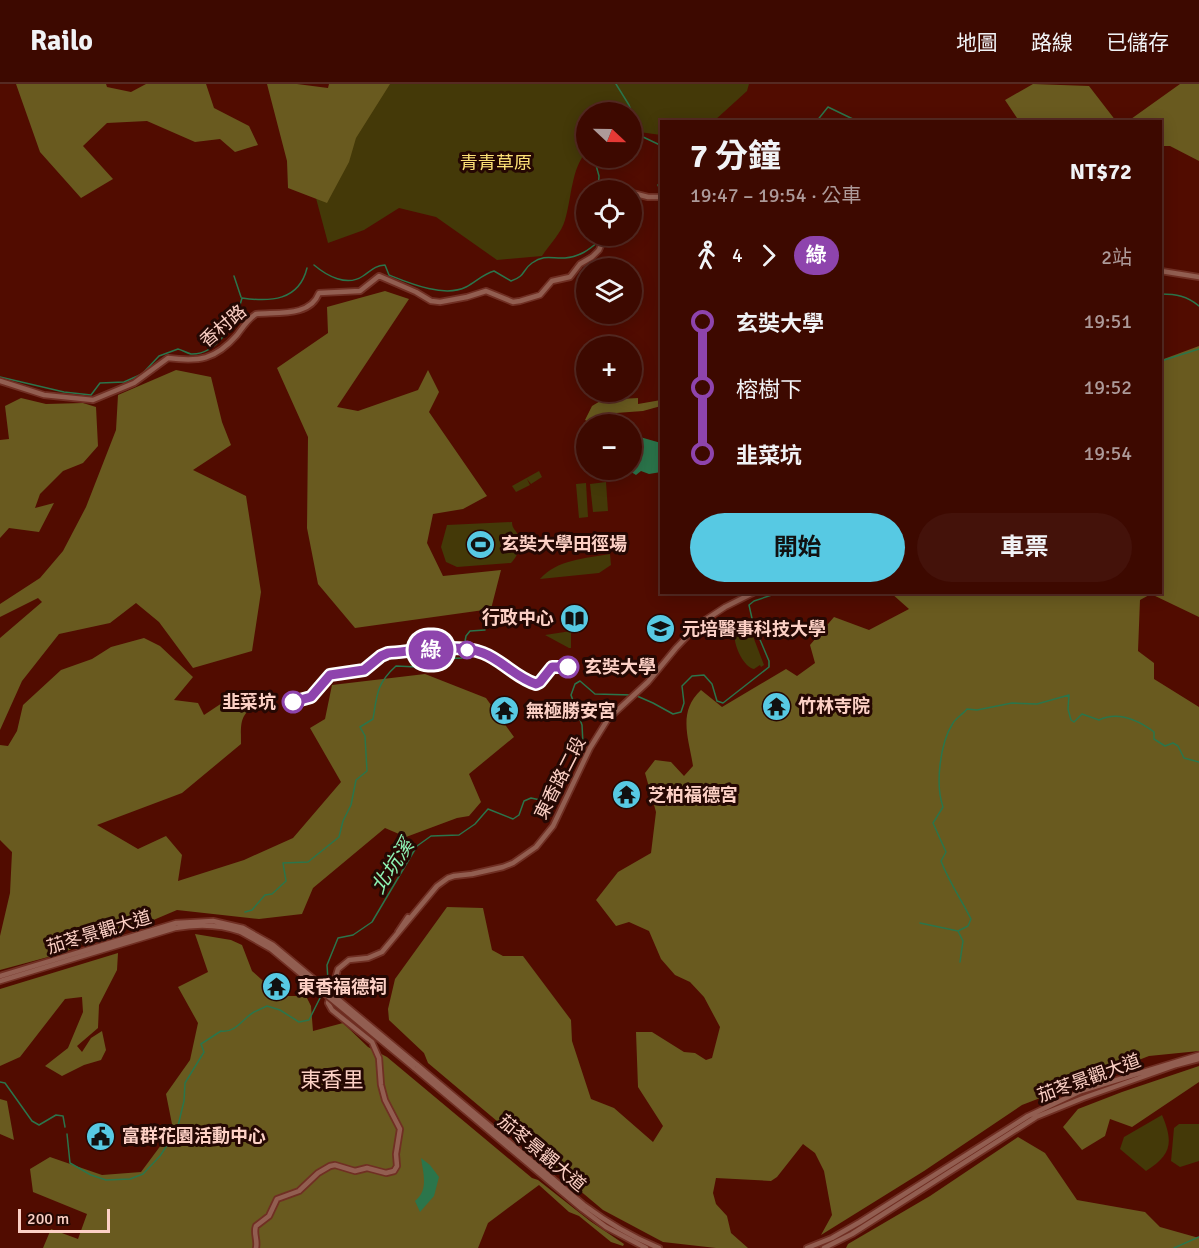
<!DOCTYPE html>
<html lang="zh-TW">
<meta charset="utf-8">
<style>
body{margin:0;font-family:Signika,"Noto Sans TC",sans-serif;background:#44120a;color:#f1f3f6;height:100vh;display:flex;flex-direction:column;font-size:22px;white-space:nowrap}
*{box-sizing:border-box;margin:0}
p{font-size:20px;color:#ad9a99}
.icon{flex:none;width:33px;height:33px;fill:none;stroke:currentColor;stroke-width:2;stroke-linecap:round;stroke-linejoin:round}
.map{position:relative;flex:1;overflow:hidden}
.drawer{position:absolute;left:660px;top:36px;width:502px;height:474px;display:flex;flex-direction:column;background:#3d0900;border-radius:0px;box-shadow:0 3px 15px #0003,0 0 0 2px #562a22}
.drawer>*{flex:none}
.badge{padding:0 12px;border-radius:20px;font-size:21px;line-height:39px}
.needle{width:39px;rotate:112deg}
.controls{position:absolute;left:576px;top:18px;display:grid;gap:12px}
.controls a{display:grid;place-items:center;width:66px;height:66px;border-radius:50%;background:#3d0900;box-shadow:0 3px 15px #0003,0 0 0 2px #562a22;font-size:30px}
.scale{position:absolute;left:18px;bottom:15px;width:92px;box-sizing:border-box;padding-left:6px;border:3px solid #fcd0c5;border-top:0;font-size:16px;line-height:21px;white-space:nowrap;color:#fcd0c5;-webkit-text-stroke:4px #250803;paint-order:stroke}
.map>.badge{position:absolute;translate:-50% -50%;box-shadow:0 0 0 3px #fff}
.legs{display:flex;align-items:center;gap:9px;height:66px;padding:0 30px;font-size:20px}
.legs p{margin-inline-start:auto}
.summary{display:flex;align-items:center;justify-content:space-between;height:102px;padding:0 30px}
h1{font-size:33px;font-weight:700;line-height:45px}
.primary-button{display:flex;gap:12px;margin-top:auto;padding:12px 30px}
.primary-button a{flex:1;height:69px;border-radius:36px;background:#57c9e3;color:#111;font-size:24px;font-weight:700;line-height:69px;text-align:center}
.primary-button a+a{background:#44120a;color:#f1f3f6}
ul{padding:0 30px;list-style:none}
li{display:flex;align-items:center;gap:21px;height:66px;font-size:22px}
li i{display:grid;place-items:center;width:9px;height:100%;margin:0 8px;background:currentColor}
li i::after{content:'';width:15px;height:15px;margin:-8px;border:4px solid;border-radius:50%;background:#3d0900}
li p{margin-inline-start:auto}
li:first-child i{background:linear-gradient(#0000 50%,currentColor 0)}
li:last-child i{background:linear-gradient(currentColor 50%,#0000 0)}
header{display:flex;align-items:center;gap:36px;box-sizing:border-box;height:84px;padding:0 30px;background:#3d0900;border-bottom:2px solid #562a22}
header strong{font-size:28px}
nav{display:flex;gap:33px;margin-inline-start:auto;font-size:21px}
.map>svg:first-child{display:block}
.green{fill:#443908}
.forest{fill:#695a1f}
.water{fill:#2b754b}
.lines{fill:none;stroke-linecap:round;stroke-linejoin:round}
.stream{stroke:#2b754b;stroke-width:1.5}
.minor-casing{stroke:#702f23;stroke-width:8}
.minor{stroke:#925e51;stroke-width:4.5}
.minor-bridge-casing{stroke:#702f23;stroke-width:8;stroke-linecap:butt}
.minor-bridge{stroke:#925e51;stroke-width:4.5}
.line-1-casing{stroke:#fff;stroke-width:14}
.line-1{stroke:#8e44ad;stroke-width:9}
.stop-1-dot{fill:#fff;stroke:#8e44ad;stroke-width:3}
.labels{text-anchor:middle;stroke-width:6;stroke-linejoin:round;paint-order:stroke}
.park-label{font-size:18px;fill:#fde176;stroke:#250803}
.street-label{font-size:18px;fill:#fcd0c5;stroke:#250803}
.poi-label{font-size:18px;font-weight:bold;fill:#fcd0c5;stroke:#250803;text-anchor:start}
.stop-label{font-size:18px;font-weight:bold;fill:#fcd0c5;stroke:#250803;text-anchor:start}
.water-label{font-size:20px;font-style:italic;fill:#8ef3b4;stroke:#250803}
.quarter-label{font-size:21px;fill:#fcd0c5;stroke:#250803}
</style>
<header>
<strong>Railo</strong>
<nav><a>地圖</a><a>路線</a><a>已儲存</a></nav>
</header>
<div class="map">
<svg width="1199" height="1164" viewBox="0 0 1199 1164">
<rect width="100%" height="100%" fill="#510c00"/>
<!-- green -->
<path class="green" d="M369,0h380l-2,7 -33,30 -52,1 -1,13 -29,-4v-19h-46v40c-15,18 -14,45 -21,68 -3,12 -16,25 -23,36l-45,4 -61,-43 -37,-9 -35,22 -36,13 -15,-56z
M539,387l3,6 -11,7 -4,-5 3,6 -14,7 -4,-6z
M606,398l2,29 -15,1 -3,-28z
M586,399l2,34 -9,1 -3,-34z
M512,438c0,7 4,8 6,13 4,10 0,21 -7,28l-54,4 -11,-5 -5,-15 6,-22z
M610,470l1,11 -12,8 -59,6c16,-19 46,-21 70,-25z
M746,534l18,47 -3,2 -1,-2 -6,4c-12,-2 -24,-31 -18,-42l8,-2 -1,-5z
M571,547v17h-2l-24,-13z
M1162,1031c12,28 9,40 -16,56l-26,-22 4,-12z
M1179,1040h20v37l-19,6 -9,-6 3,-33z"/>
<!-- forest -->
<path class="forest" d="M16,0h90l1,3 24,5 15,-8h60l8,24 35,18 9,19 -23,7 -15,-13 -25,3 -48,-21 -40,2 -24,23 30,33 -32,19 -41,-46z
M267,0h30l31,4 1,-4h61l-34,54 -7,24 -22,41 -39,-15 -1,-27z
M1033,0l56,2 27,35h-97l-14,-21z
M1180,0h19v77l-29,-15h-9v-24l-37,-1 7,-2z
M385,207l24,8 -72,108 21,4 60,-21 10,-20 11,22 -10,20 58,84 -24,13 -30,5 -6,29 16,33 58,-6 -10,39 -136,19 -37,-44 -11,-56 1,-91 -31,-69 51,-35 -1,-26z
M1199,262v271l-48,-23 -11,6 -2,51 16,12v16l45,28v344l-50,5 -127,49 -98,66 -103,64 11,-20 -8,-44 -9,-18 -12,-9 -26,33 -6,4 -55,-3 -3,15 3,11 11,12 4,17 17,15h-32l-53,-6 -60,-32 -175,-147 -4,-10 -35,-33 -1,-11 7,-30 52,-72 36,1 9,42 11,6h20l48,64 1,21 19,58 23,9 39,34 10,-16 -25,-39 -2,-55h16l32,20 11,1 11,7 6,-2 8,-31 -16,-30 -14,-15 -15,-7 -14,-16 -12,-28 -20,-9 -13,4 -20,-26 22,-28 33,-19 5,-41 -11,-39 10,-13 16,2 13,14 9,-10c-4,-27 -16,-54 8,-76l21,17 64,-38 11,7 18,-13 -5,-18 24,-28 35,13 40,-21 -18,-16 270,-1v-232z
M176,286l35,7 11,45 9,23 -38,25 53,26 15,96 -9,59 -59,17 -34,-46 -23,-19 -26,20 -51,11 -37,47 -22,49v-92l42,-36 -4,-4 -38,19v-13l40,-26 23,-27 23,-44 30,-77 2,-35z
M21,314l25,6 37,-1 13,4 2,39 -15,17 -20,8 -23,23 -5,14 19,-5 -15,29 -30,-4 -9,10v-98l9,-1 -4,-33z
M638,314v6l23,-4v6l-18,5 -27,2 -11,11h-13l-7,-4 7,-14 10,-6z
M144,554l16,8 33,31 -19,23 24,3 6,12 21,-14 2,-7h15l19,8c-22,12 -20,19 -20,42l-59,49 -85,32 41,24 28,-13 16,19 -4,26 66,-21 49,-22 48,-56 -31,-54 15,-9 7,-34 93,-11 61,24 28,39 -45,37 12,28 -12,14 -12,2 -51,19 -21,-9 -72,60 -11,26 -43,5 -82,-9 -33,14 -40,10 -41,19 -63,17v-34l10,-43 2,-41 -12,-12v-95l8,1 9,-15 6,-26 38,-35 31,-11 19,-12z
M195,850l36,6 11,5 10,26 28,25h26l5,10 2,25 30,-8 25,24 19,10 145,121 6,2 52,41 34,23 -1,2 -12,-4 -32,-26 -10,-4 -30,-27 -51,38 -10,25h-435l8,-19 27,10 9,-25 -54,-22 -3,-23 20,-12 52,18 39,-3 32,-43 -7,-35 24,-34 8,-37 -20,-36 30,-15z
M118,869l-1,17 -18,35 -1,23 -21,18 5,6 9,-14 11,-7 4,19 -5,10 -17,5 -22,11 -17,-10 23,-18 15,-36 -1,-15 -17,2 -45,58 -20,9v-77z
M1199,982v16l-67,45 -22,-8 -5,17 -23,14 -19,-23 15,-18 44,-17z
M0,1015l7,2 7,39 -14,-6z
M1018,1053l27,16 32,47 68,12 15,15 39,11v10h-353l2,-4 82,-48z"/>
<!-- water -->
<path class="water" d="M640,353l21,6v29l-12,2 -8,-3 -5,4 -8,-5h-7h11v-28z
M421,1074l9,7 9,12 -5,19 -14,16 -5,-11c14,-11 8,-28 6,-43z"/>
<g class="lines">
<!-- stream -->
<path class="stream" d="M616,0l13,21 12,31
M816,38l12,-15 31,15
M632,54l9,-2 21,10
M594,74l5,18 -1,14
M662,96l-4,5 4,10
M314,181c13,11 33,22 49,11 9,-6 11,-10 22,-11l4,10c20,8 55,23 77,12 10,-5 17,-13 28,-16l17,10c15,-5 11,-11 21,-18 13,-9 20,-4 33,-5 14,-1 24,-8 34,-17v-5
M234,192l7,21
M1161,210c15,0 26,2 38,12
M1161,277l38,-12
M0,293l64,15 27,3 9,-12 24,-1 18,-8 17,-18 19,-7c4,1 9,4 13,5 27,1 46,-34 51,-56 28,4 57,3 65,-30
M637,612l16,7 20,11 8,-2 3,-9 -2,-17 10,-10 12,-1 8,9 5,17 6,2 46,-36v-6l-16,-38 -4,-18 5,-4 27,-9
M245,828l7,-2 13,-15 7,-1 14,-13 -3,-18 25,-1 31,-25 4,-16 8,-16 5,-25 11,-9 -2,-35 -5,-9 13,-8c4,-25 4,-36 23,-53l22,1 2,-8c14,-3 27,0 42,-1l4,-22 4,-5 15,-1
M920,839l38,8 10,-5 3,-7c-10,-20 -22,-37 -30,-58l5,-9 -13,-29 10,-16c-8,-23 -3,-64 10,-84 3,-5 10,-9 14,-14l10,1 35,-7 25,1 32,-9 -1,14 3,11 3,2 8,-8 17,6c19,-9 39,0 55,12v7l11,7 8,-3 5,3 6,12 15,4
M958,847l5,10 -3,21
M328,896l-1,-15 11,-27 15,-3 19,-13 45,-76 14,-10 28,-1 16,-11 13,-15 25,10 6,-4 5,-14 7,-3 14,3 12,-5 26,-52 -1,-19 -11,-30 4,-11 5,-3 15,13 37,1
M0,998l5,1 27,38 7,4 17,-10 7,1 2,11
M67,1050l3,29 21,12 15,5 24,-1 13,-5 17,-18 17,-26 7,-29 1,-18 19,-31 -3,-8 20,-13c15,2 21,-12 33,-19 4,-2 9,-4 13,-6l13,4 19,12 10,-2 12,-24
M1174,1164l25,-11"/>
<defs>
<path id="minor" d="M616,106h7
M632,109l16,4h14
M1161,187l38,6
M0,297l44,14 49,5 41,-17 34,-25c31,4 47,2 69,-23 6,-8 11,-16 19,-21 22,-2 54,3 63,-21l41,-2 19,-15 37,16 15,9 9,1 27,-5 19,-6 27,11 7,-1 20,-6 12,-14 18,-4 10,-13 12,-7 7,-7 6,-14
M398,848l10,-15
M0,892l176,-53 37,-2 30,7
M0,897l175,-53c22,-4 44,-4 66,4
M417,981l167,140c24,18 48,32 75,43
M413,983l169,142 24,18 40,21
M256,1164c2,-8 -3,-15 0,-22l13,-10 8,-17 22,-8 19,-18 12,-7 5,-1 20,6 12,-3 19,5 8,-2 3,-5 -1,-12 4,-25 -15,-29 -4,-15 -2,-27 -7,-16 -40,-32 -4,-7 10,-34 11,-9 19,-2 14,-6 55,-66 11,-8 6,-2 18,-2 31,-7 10,-4 23,-16 17,-21 37,-78 18,-29 40,-37 28,-34 23,-24 26,-17 30,-15
M807,1164l25,-10 28,-16 168,-106 53,-25 118,-36
M824,1164l28,-14 184,-117 47,-19 93,-33 23,-6"/>
</defs>
<!-- minor casing -->
<use href="#minor" class="minor-casing"/>
<!-- minor -->
<use href="#minor" class="minor"/>
<defs>
<path id="minor-bridge" d="M243,844l30,17 144,120
M241,848l30,17 142,118"/>
</defs>
<!-- minor-bridge casing -->
<use href="#minor-bridge" class="minor-bridge-casing"/>
<!-- minor-bridge -->
<use href="#minor-bridge" class="minor-bridge"/>
</g>
<g class="lines">
<defs>
<path id="line-1" d="M293,618l18,-5 19,-22 34,-5 17,-14 7,-3c27,-2 69,-10 95,0 19,7 33,25 53,31l4,-2 12,-15h16"/>
</defs>
<!-- line-1 casing -->
<use href="#line-1" class="line-1-casing"/>
<!-- line-1 -->
<use href="#line-1" class="line-1"/>
</g>
<!-- icons -->
<defs>
<symbol id="stadium-disc" viewBox="-11 -11 22 22"><circle r="9.5" fill="#57c9e3" stroke="#250803"/><path d="M0-5a6.5 5 0 1 0 0 10a6.5 5 0 1 0 0-10ZM-3.5-1.8h7v3.6h-7Z" fill="#111"/></symbol>
<symbol id="library-disc" viewBox="-11 -11 22 22"><circle r="9.5" fill="#57c9e3" stroke="#250803"/><path d="M-6-4Q-3-5.5-.7-3.5V5Q-3 3-6 4ZM6-4Q3-5.5 .7-3.5V5Q3 3 6 4Z" fill="#111"/></symbol>
<symbol id="university-disc" viewBox="-11 -11 22 22"><circle r="9.5" fill="#57c9e3" stroke="#250803"/><path d="M0-5L7-2L0 1L-7-2ZM-4 1L0 2.5L4 1V4Q0 6-4 4Z" fill="#111"/></symbol>
<symbol id="temple-disc" viewBox="-11 -11 22 22"><circle r="9.5" fill="#57c9e3" stroke="#250803"/><path d="M0-6L5-2H3V0L6.5 2.5H4V6H1.5V3h-3V6H-4V2.5H-6.5L-3 0V-2H-5Z" fill="#111"/></symbol>
<symbol id="civic-disc" viewBox="-11 -11 22 22"><circle r="9.5" fill="#57c9e3" stroke="#250803"/><path d="M-.6-6.5H3V-4.5H.6V-3L4-1V1h2V6H-6V1h2V-1L-.6-3ZM-1.2 2.5V6h2.4V2.5Z" fill="#111"/></symbol>
</defs>
<g fill-rule="evenodd">
<use href="#stadium-disc" x="464" y="444" width="33" height="33"/>
<use href="#library-disc" x="558" y="518" width="33" height="33"/>
<use href="#university-disc" x="644" y="528" width="33" height="33"/>
<use href="#temple-disc" x="760" y="606" width="33" height="33"/>
<use href="#temple-disc" x="488" y="610" width="33" height="33"/>
<use href="#temple-disc" x="610" y="694" width="33" height="33"/>
<use href="#temple-disc" x="260" y="886" width="33" height="33"/>
<use href="#civic-disc" x="84" y="1036" width="33" height="33"/>
</g>
<!-- markers -->
<g class="stop-1-dot">
<circle cx="467" cy="566" r="8"/>
<circle cx="568" cy="583" r="10"/>
<circle cx="293" cy="618" r="10"/>
</g>
<g class="labels">
<!-- park labels -->
<g class="park-label">
<text x="496" y="85">青青草原</text>
</g>
<!-- street labels -->
<g class="street-label">
<text transform="translate(223 242) rotate(-40)" y="6">香村路</text>
<text transform="translate(560 694) rotate(-63)" y="6">東香路二段</text>
<text transform="translate(99 848) rotate(-17)" y="6">茄苳景觀大道</text>
<text transform="translate(1089 994) rotate(-20)" y="6">茄苳景觀大道</text>
<text transform="translate(542 1069) rotate(40)" y="6">茄苳景觀大道</text>
</g>
<!-- poi labels -->
<g class="poi-label">
<text x="501" y="466">玄奘大學田徑場</text>
<text x="554" y="540" text-anchor="end">行政中心</text>
<text x="682" y="551">元培醫事科技大學</text>
<text x="798" y="628">竹林寺院</text>
<text x="526" y="633">無極勝安宮</text>
<text x="648" y="717">芝柏福德宮</text>
<text x="297" y="909">東香福德祠</text>
<text x="122" y="1058">富群花園活動中心</text>
</g>
<!-- stop labels -->
<g class="stop-label">
<text x="584" y="589">玄奘大學</text>
<text x="276" y="624" text-anchor="end">韭菜坑</text>
</g>
<!-- water labels -->
<g class="water-label">
<text transform="translate(392 782) rotate(-57)" y="7">北坑溪</text>
</g>
<!-- quarter labels -->
<g class="quarter-label">
<text x="332" y="1003">東香里</text>
</g>
</g>
</svg>
<div class="controls">
<a><svg class="needle" viewBox="-14 -14 28 28"><path d="M0-13l5 13h-10z" fill="#e53935"/><path d="M0 13l5-13h-10z" fill="#ad9a99"/></svg></a>
<a><svg class="icon" aria-label="locate" viewBox="0 0 24 24"><circle cx="12" cy="12" r="6"/><path d="M12 2v4M12 18v4M2 12h4M18 12h4"/></svg></a>
<a><svg class="icon" aria-label="layers" viewBox="0 0 24 24"><path d="M12 4l9 5-9 5-9-5zM3 14l9 5 9-5"/></svg></a>
<a>+</a>
<a>−</a>
</div>
<div class="scale">200 m</div>
<b class="badge" style="left:431px;top:566px;background:#8e44ad;color:#fff">綠</b>
<section class="drawer">
<div class="summary"><div><h1>7 分鐘</h1><p>19:47 – 19:54 · 公車</p></div><b>NT$72</b></div>
<div class="legs"><svg class="icon" aria-label="walk" viewBox="0 0 24 24"><circle cx="13" cy="4" r="2"/><path d="M13 8l-2 6 4 7M11 14l-3 7M7 12l3-4h3l4 4"/></svg>4<svg class="icon" aria-label="forward" viewBox="0 0 24 24"><path d="M9 5l7 7-7 7"/></svg><b class="badge" style="background:#8e44ad;color:#fff">綠</b><p>2站</p></div>
<ul>
<li><i style="color:#8e44ad"></i><b>玄奘大學</b><p>19:51</p></li>
<li><i style="color:#8e44ad"></i><span>榕樹下</span><p>19:52</p></li>
<li><i style="color:#8e44ad"></i><b>韭菜坑</b><p>19:54</p></li>
</ul>
<div class="primary-button"><a>開始</a><a>車票</a></div>
</section>
</div>
